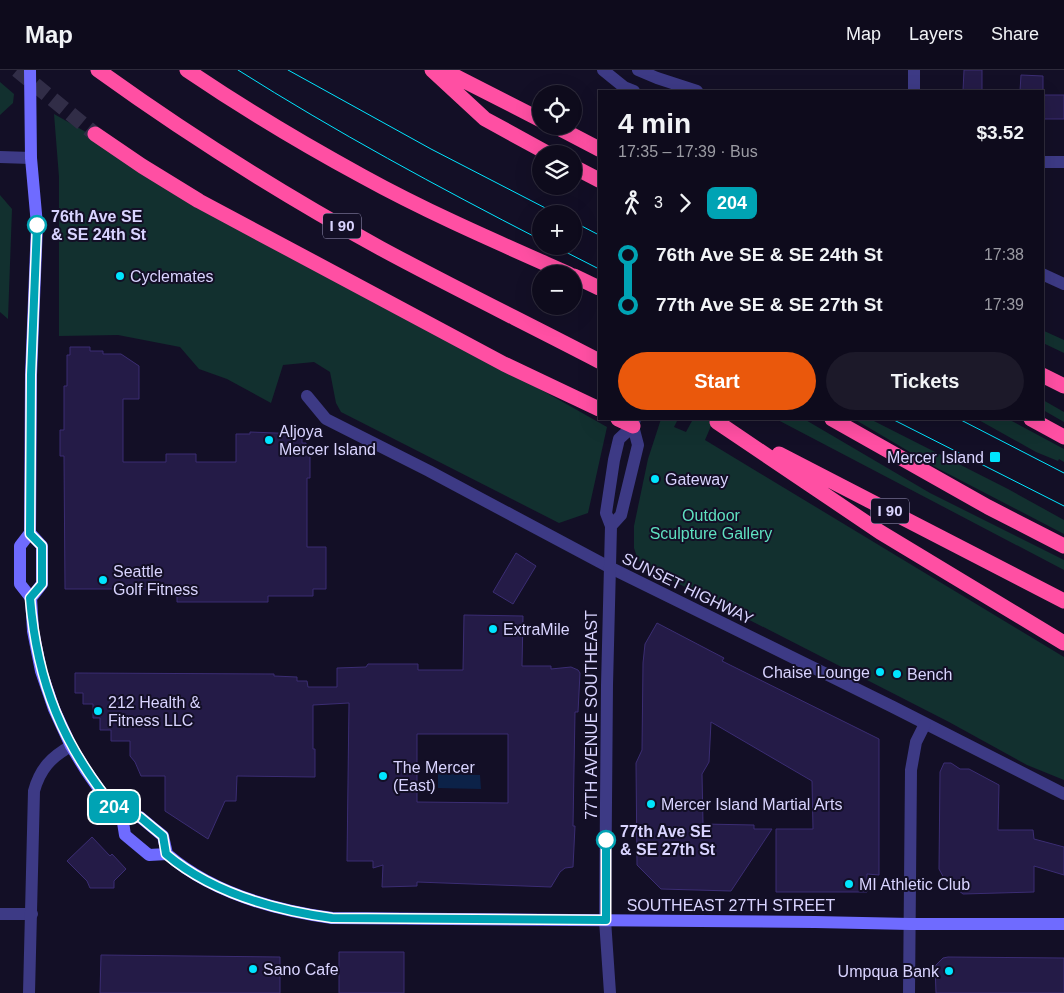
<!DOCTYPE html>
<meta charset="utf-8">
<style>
body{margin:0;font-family:Helvetica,sans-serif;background:#1c1929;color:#f1f3f6;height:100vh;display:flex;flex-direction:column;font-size:19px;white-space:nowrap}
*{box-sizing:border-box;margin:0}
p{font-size:16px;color:#9b9ba3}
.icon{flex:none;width:28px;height:28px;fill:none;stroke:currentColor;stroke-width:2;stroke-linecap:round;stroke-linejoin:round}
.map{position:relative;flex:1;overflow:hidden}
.panel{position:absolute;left:598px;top:20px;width:446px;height:330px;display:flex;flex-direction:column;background:#0e0b1c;border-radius:0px;box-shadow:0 5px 20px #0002,0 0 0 1px #2e2b3b}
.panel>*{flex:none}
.badge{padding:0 10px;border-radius:8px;font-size:18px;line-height:32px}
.controls{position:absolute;left:532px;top:15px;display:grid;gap:10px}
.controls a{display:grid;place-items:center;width:50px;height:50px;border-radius:50%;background:#0e0b1c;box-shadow:0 5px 20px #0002,0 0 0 1px #2e2b3b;font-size:25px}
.map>.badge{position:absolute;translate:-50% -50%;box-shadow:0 0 0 2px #fff}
.legs{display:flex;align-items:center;gap:8px;height:55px;padding:0 20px;font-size:16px}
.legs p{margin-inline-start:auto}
.headline{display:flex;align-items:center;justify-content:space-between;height:85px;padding:0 20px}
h1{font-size:28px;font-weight:600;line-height:38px}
.primary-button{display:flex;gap:10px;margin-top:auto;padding:10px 20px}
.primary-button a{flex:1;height:58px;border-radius:30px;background:#ea580c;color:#fff;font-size:20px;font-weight:600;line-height:58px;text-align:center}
.primary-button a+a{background:#1c1929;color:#f1f3f6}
ul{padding:0 20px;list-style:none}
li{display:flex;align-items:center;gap:18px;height:50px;font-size:19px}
li i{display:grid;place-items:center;width:8px;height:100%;margin:0 6px;background:currentColor}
li i::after{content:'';width:12px;height:12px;margin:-6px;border:4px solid;border-radius:50%;background:#0e0b1c}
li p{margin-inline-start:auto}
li:first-child i{background:linear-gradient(#0000 50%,currentColor 0)}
li:last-child i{background:linear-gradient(currentColor 50%,#0000 0)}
header{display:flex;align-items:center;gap:30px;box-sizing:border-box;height:70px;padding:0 25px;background:#0e0b1c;border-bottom:1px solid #2e2b3b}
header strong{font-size:24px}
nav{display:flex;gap:28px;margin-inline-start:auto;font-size:18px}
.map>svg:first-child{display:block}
.green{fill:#12302f}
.water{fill:#0c2248}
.building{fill:#241b47;stroke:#3b2d73;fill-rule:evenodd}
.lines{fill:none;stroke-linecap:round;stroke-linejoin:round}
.motorway-tunnel{stroke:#312d47;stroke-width:15;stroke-dasharray:15 8;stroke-linecap:butt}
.minor{stroke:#3d3a85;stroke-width:12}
.tertiary{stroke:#3d3a85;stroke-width:12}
.secondary{stroke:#6f6bff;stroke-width:12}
.motorway{stroke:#ff4fa3;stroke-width:15}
.tram{stroke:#00e5ff;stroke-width:1}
.line-1-casing{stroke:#fff;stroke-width:11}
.line-1{stroke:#00a3b4;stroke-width:8}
.stop-1-dot{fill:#fff;stroke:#00a3b4;stroke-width:2.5}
.poi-dot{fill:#00e5ff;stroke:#130f26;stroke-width:2}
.labels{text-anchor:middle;stroke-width:4;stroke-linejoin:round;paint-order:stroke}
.shield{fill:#130f26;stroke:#9e99be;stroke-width:1}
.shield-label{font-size:15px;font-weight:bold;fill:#d9d4ff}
.stop-label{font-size:16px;font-weight:bold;fill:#d9d4ff;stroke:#130f26;text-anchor:start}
.poi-label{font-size:16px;fill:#d9d4ff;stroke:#130f26;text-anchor:start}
.park-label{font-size:16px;fill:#5fe0c0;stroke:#130f26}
.street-label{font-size:16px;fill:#d9d4ff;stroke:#130f26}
</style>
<header>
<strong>Map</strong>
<nav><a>Map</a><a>Layers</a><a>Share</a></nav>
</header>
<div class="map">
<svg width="1064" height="923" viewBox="0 0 1064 923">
<rect width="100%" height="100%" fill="#130f26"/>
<!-- green -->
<path class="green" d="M0,12l14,12 -1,9 -13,12z
M54,44l553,313 -19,86 -29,10 -218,-111 -5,-9 -6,-31 -16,-10 -31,3 -12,38 -44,-24 -28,-10 -19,-22 -62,-12 -59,1v-159z
M0,125l12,14 -4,110 -8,-7z
M1042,260l22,10v13l-21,-10z
M1043,330l21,12v10l-21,-12z
M661,349h17l-4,8 12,5 7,-13h21l-9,21 359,217v123l-37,-15 -78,-43 -305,-156 -6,-6 -4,-12v-22l14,-67z
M776,349h28l126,74 134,67v10z
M854,349h16l138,70 56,31v14l-127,-66z
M977,349h31l56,30v13l-5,-3 -1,2 -22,-9z"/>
<!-- water -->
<path class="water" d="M438,704l42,1 1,14 -43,-1z"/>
<!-- building -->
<path class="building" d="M964,0h18v21h-19z
M1021,5l22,1v15h-23z
M1042,25h22v24h-22z
M70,277h20v4h13v3h18l18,12v33h-16v63h43v-8h30v8h40v-28h14v-2l52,2v9h4v5h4v30h-3v69h19v42h-13v7h-45v6h-91v-13h-112l-1,-133h-4v-26h4v-44h3v-31h3z
M516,483l20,13 -23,38 -20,-12z
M464,545l59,1 -1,50h29v3l20,-2 7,3 2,3 -2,39h-3l-2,114h2l-2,41 -8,1 -5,4 -9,15 -134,-5v4l-35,1 1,-22 -10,3v-7h-26l2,-158 -36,2v44h2v28l-78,-1 -1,25h-11l-17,38 -43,-28v-35h-24l-6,-14 -5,-6v-15h-19v-11h-11v-12h-7v-14h-10v-11h-8v-20l199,1v2l23,1v4h10l1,6h29v-19l29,-1 2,-3h50v6h45zM417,664h91v69l-91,-1z
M657,553l67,35 -2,3 157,78v136l-12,-1v18h-91v-63h37l-1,-48 -101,-59 -2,40 -7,12 1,50 51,1v4h18l-41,62 -70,-2 -24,-24 -1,-102 6,-13 1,-87 2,-19z
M944,693h7l9,6h9l30,16 -1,45h35l1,9 30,8v28l-30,-9v26l-71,2 -18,-14 -6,-11 1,-97z
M92,767l18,19 2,-2 14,15 -12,12v7h-24l-3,-7 -20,-20z
M339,882h65v41h-65z
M101,885l179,2v36h-180z
M948,887l116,1v35h-128l-1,-27 8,-8z"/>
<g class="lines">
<!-- motorway-tunnel -->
<path class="motorway-tunnel" d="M17,0l78,64"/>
<!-- minor -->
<path class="minor" d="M914,21v-21
M1042,92h22
M307,326l19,23 103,52 180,96 284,140 171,87
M0,844h32"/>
<!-- tertiary -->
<path class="tertiary" d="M603,0l21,17 10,4
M638,0l19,8 40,13
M0,87l31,1
M1042,204l22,10
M611,456l10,-11 17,-70 -5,-19
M29,923l5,-202c6,-22 17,-34 37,-45
M610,923l-5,-73 2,-235 4,-159 -5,-13 8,-53 5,-21 14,-13 2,-7
M909,923l2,-223 5,-28 9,-18"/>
<!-- secondary -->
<path class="secondary" d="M30,0l1,88 6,67 -6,150 -1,158 -10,13v38l11,14 2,33 8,40 13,38 17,37 14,23 16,23 21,24 3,19 24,20 18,-1
M30,463l12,13v38l-11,14
M122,746l18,1 12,10 11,9 4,18c45,39 107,56 165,64l483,4 95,2h154"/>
<!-- motorway -->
<path class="motorway" d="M98,0c90,65 184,124 282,178 72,39 146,75 219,113
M187,0c56,38 116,74 175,106 67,37 137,67 207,98
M432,0l53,49 64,35
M443,0l98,50
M555,56l44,23
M95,64l47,32 57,35 305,163 95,45
M574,97l25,13
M574,206l25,12
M1042,305l22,11
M618,349l15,7
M832,349l156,88 76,39
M1031,349l33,18
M717,352l163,110 184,111
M779,384l285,147"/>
<!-- tram -->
<path class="tram" d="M238,0c98,62 200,117 303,170
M288,0l143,79 126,65
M574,152l25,13
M554,176l45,23
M892,349l172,87
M959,349l105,54"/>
</g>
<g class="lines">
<defs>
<path id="line-1" d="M37,155l-6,150 -1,159 12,12v38l-12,14c7,85 33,149 88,214l4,4 18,1 12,10 11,9 3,18c46,39 108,56 166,64l274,2v-80"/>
</defs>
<!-- line-1 casing -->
<use href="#line-1" class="line-1-casing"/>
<!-- line-1 -->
<use href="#line-1" class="line-1"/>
</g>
<!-- markers -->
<g class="stop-1-dot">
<circle cx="37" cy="155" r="9"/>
<circle cx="606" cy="770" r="9"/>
</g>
<g class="poi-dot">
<circle cx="120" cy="206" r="5"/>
<circle cx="269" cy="370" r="5"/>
<rect x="989" y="381" width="12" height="12" rx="2.5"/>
<circle cx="655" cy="409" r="5"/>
<circle cx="103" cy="510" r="5"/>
<circle cx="493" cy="559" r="5"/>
<circle cx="880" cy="602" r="5"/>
<circle cx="897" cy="604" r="5"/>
<circle cx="98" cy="641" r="5"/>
<circle cx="383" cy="706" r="5"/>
<circle cx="651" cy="734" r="5"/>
<circle cx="849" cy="814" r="5"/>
<circle cx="253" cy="899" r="5"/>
<circle cx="949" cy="901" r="5"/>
</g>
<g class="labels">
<!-- shield labels -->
<g class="shield">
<rect x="323" y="143.5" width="38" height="25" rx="4"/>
<rect x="871" y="428.5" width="38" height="25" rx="4"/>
</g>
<g class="shield-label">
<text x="342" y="161">I 90</text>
<text x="890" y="446">I 90</text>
</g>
<!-- stop labels -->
<g class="stop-label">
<text x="51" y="152">76th Ave SE<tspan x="51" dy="18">&amp; SE 24th St</tspan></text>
<text x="620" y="767">77th Ave SE<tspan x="620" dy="18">&amp; SE 27th St</tspan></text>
</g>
<!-- poi labels -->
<g class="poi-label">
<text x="130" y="212">Cyclemates</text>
<text x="279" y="367">Aljoya<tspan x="279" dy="18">Mercer Island</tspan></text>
<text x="984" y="393" text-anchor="end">Mercer Island</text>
<text x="665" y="415">Gateway</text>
<text x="113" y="507">Seattle<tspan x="113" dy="18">Golf Fitness</tspan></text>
<text x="503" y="565">ExtraMile</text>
<text x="870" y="608" text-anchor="end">Chaise Lounge</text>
<text x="907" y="610">Bench</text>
<text x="108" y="638">212 Health &amp;<tspan x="108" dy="18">Fitness LLC</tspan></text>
<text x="393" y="703">The Mercer<tspan x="393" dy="18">(East)</tspan></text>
<text x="661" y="740">Mercer Island Martial Arts</text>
<text x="859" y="820">MI Athletic Club</text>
<text x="263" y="905">Sano Cafe</text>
<text x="939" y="907" text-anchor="end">Umpqua Bank</text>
</g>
<!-- park labels -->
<g class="park-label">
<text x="711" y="451">Outdoor<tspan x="711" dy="18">Sculpture Gallery</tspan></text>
</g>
<!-- street labels -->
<g class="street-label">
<text transform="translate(688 518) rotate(26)" y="6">SUNSET HIGHWAY</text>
<text transform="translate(591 645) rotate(-90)" y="6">77TH AVENUE SOUTHEAST</text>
<text x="731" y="841">SOUTHEAST 27TH STREET</text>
</g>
</g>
</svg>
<div class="controls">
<a><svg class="icon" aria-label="locate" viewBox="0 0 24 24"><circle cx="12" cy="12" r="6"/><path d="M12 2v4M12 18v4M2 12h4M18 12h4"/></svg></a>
<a><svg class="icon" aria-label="layers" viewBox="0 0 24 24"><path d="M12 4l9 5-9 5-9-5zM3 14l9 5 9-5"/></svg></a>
<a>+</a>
<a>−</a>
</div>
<b class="badge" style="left:114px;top:737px;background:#00a3b4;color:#fff">204</b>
<section class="panel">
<div class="headline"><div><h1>4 min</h1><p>17:35 – 17:39 · Bus</p></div><b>$3.52</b></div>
<div class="legs"><svg class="icon" aria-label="walk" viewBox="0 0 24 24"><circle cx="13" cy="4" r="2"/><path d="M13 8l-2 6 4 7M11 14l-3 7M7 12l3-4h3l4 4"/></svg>3<svg class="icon" aria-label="forward" viewBox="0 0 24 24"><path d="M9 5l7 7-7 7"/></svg><b class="badge" style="background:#00a3b4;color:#fff">204</b></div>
<ul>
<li><i style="color:#00a3b4"></i><b>76th Ave SE &amp; SE 24th St</b><p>17:38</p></li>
<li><i style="color:#00a3b4"></i><b>77th Ave SE &amp; SE 27th St</b><p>17:39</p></li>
</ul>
<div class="primary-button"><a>Start</a><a>Tickets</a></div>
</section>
</div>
